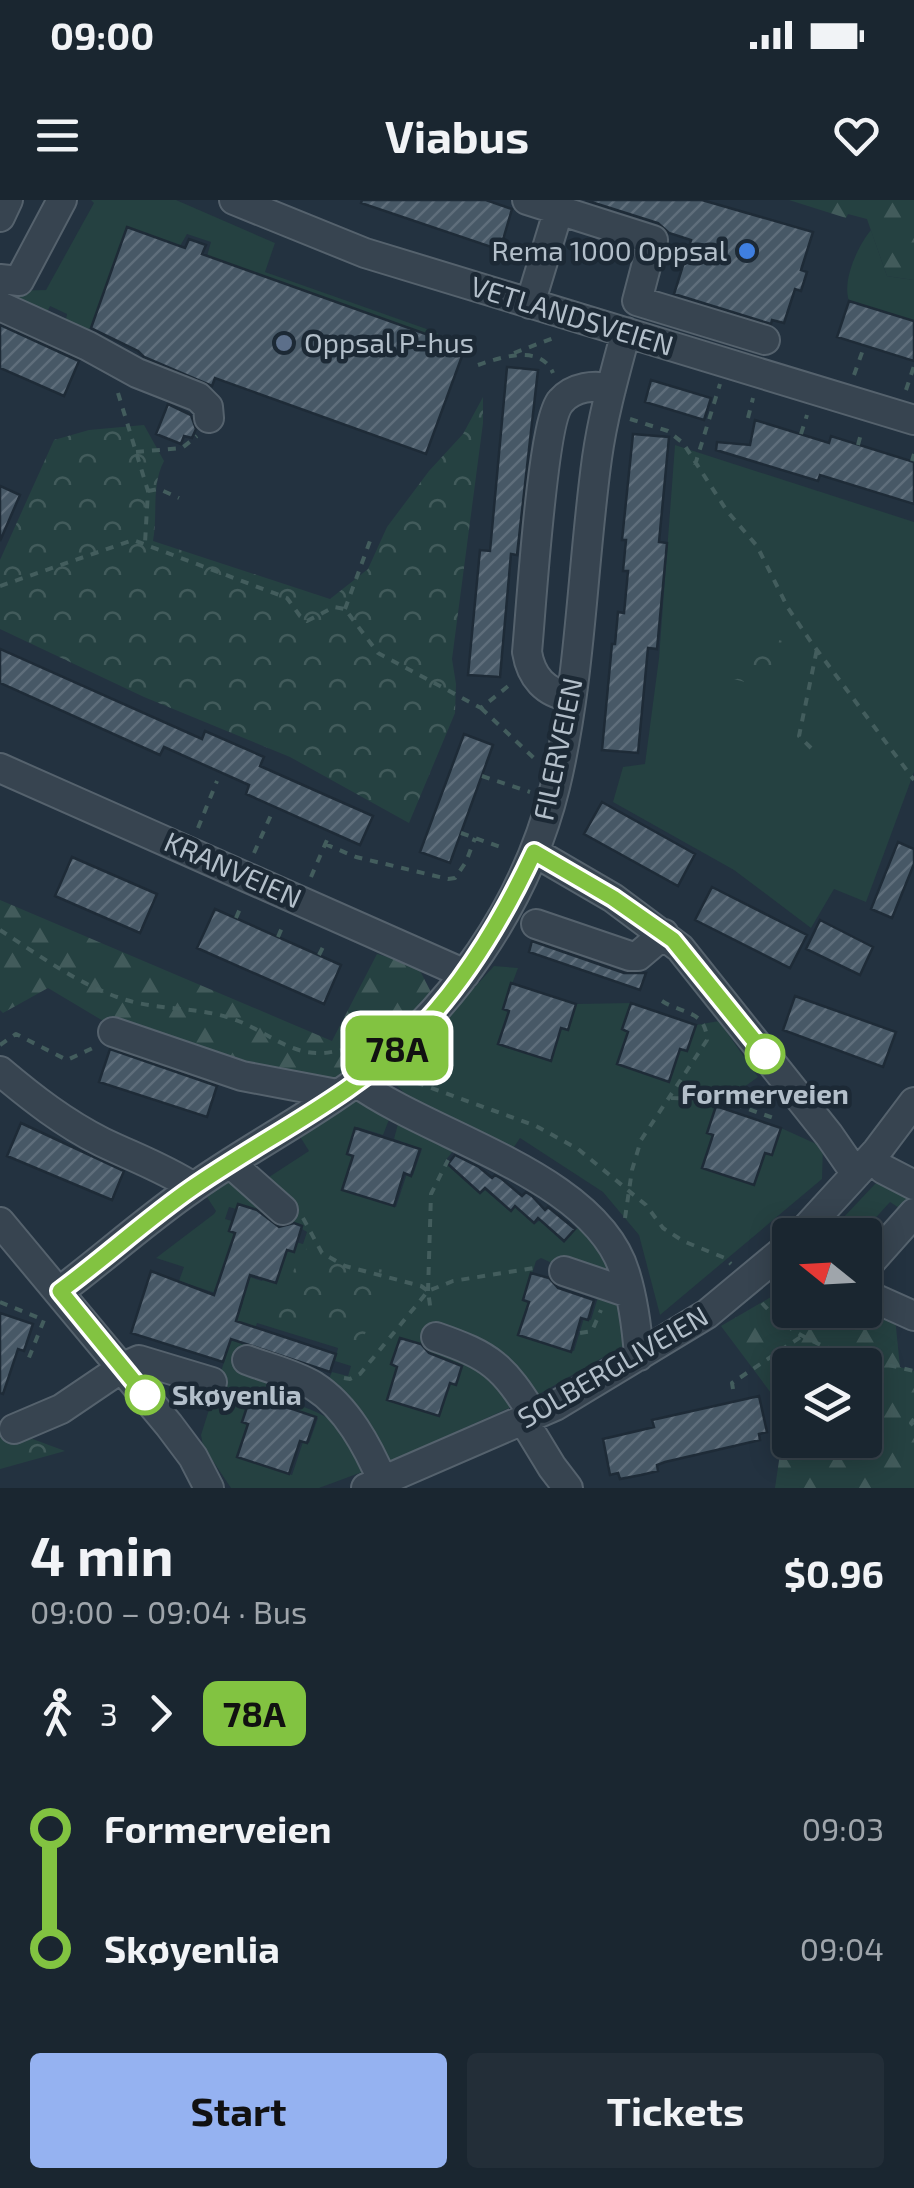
<!DOCTYPE html>
<meta charset="utf-8">
<style>
body{margin:0;font-family:"Exo 2",sans-serif;background:#232e38;color:#f1f3f6;height:100vh;display:flex;flex-direction:column;font-size:38px;white-space:nowrap}
*{box-sizing:border-box;margin:0}
p{font-size:32px;color:#9fa5ab}
.icon{flex:none;width:55px;height:55px;fill:none;stroke:currentColor;stroke-width:2;stroke-linecap:round;stroke-linejoin:round}
.map{position:relative;height:1288px;overflow:hidden}
.panel{display:flex;flex-direction:column;background:#1a2630;flex:1}
.panel>*{flex:none}
.badge{padding:0 20px;border-radius:15px;font-size:35px;line-height:65px}
.needle{width:65px;rotate:288deg}
.controls{position:absolute;left:772px;top:1018px;display:grid;gap:20px}
.controls a{display:grid;place-items:center;width:110px;height:110px;border-radius:10px;background:#1a2630;box-shadow:0 5px 25px #0003,0 0 0 2px #38434c;font-size:50px}
.map>.badge{position:absolute;translate:-50% -50%;box-shadow:0 0 0 5px #fff}
.legs{display:flex;align-items:center;gap:15px;height:110px;padding:0 30px;font-size:32px}
.legs p{margin-inline-start:auto}
.head{display:flex;align-items:center;justify-content:space-between;height:170px;padding:0 30px}
h1{font-size:55px;font-weight:700;line-height:75px}
.cta{display:flex;gap:20px;margin-top:auto;padding:20px 30px}
.cta a{flex:1;height:115px;border-radius:10px;background:#95b2f1;color:#111;font-size:40px;font-weight:700;line-height:115px;text-align:center}
.cta a+a{background:#232e38;color:#f1f3f6}
ul{padding:0 30px;list-style:none}
li{display:flex;align-items:center;gap:35px;height:120px;font-size:38px}
li i{display:grid;place-items:center;width:15px;height:100%;margin:0 12px;background:currentColor}
li i::after{content:'';width:25px;height:25px;margin:-12px;border:8px solid;border-radius:50%;background:#1a2630}
li p{margin-inline-start:auto}
li:first-child i{background:linear-gradient(#0000 50%,currentColor 0)}
li:last-child i{background:linear-gradient(currentColor 50%,#0000 0)}
.status{display:flex;justify-content:space-between;align-items:center;height:70px;padding:0 50px;background:#1a2630;direction:ltr}
.status svg{height:28px;fill:currentColor}
header{display:flex;justify-content:space-between;align-items:center;height:130px;padding:0 30px;background:#1a2630;font-size:45px;font-weight:700}
.map>svg:first-child{display:block}
.green{fill:#254141}
.forest{fill:url(#forest-firs);fill-rule:evenodd}
.park{fill:url(#park-crowns)}
.building{fill:url(#building-hatch);stroke:#1e2b37;stroke-width:2.5}
.lines{fill:none;stroke-linecap:round;stroke-linejoin:round}
.minor-casing{stroke:#55626d;stroke-width:32}
.path{stroke:#435d5d;stroke-width:4;stroke-dasharray:8 8;stroke-linecap:butt}
.minor{stroke:#374450;stroke-width:28}
.line-1-casing{stroke:#fff;stroke-width:22}
.line-1{stroke:#82c341;stroke-width:15}
.shop-dot{fill:#3f7fe0;stroke:#1c2935;stroke-width:4}
.service-dot{fill:#5c6f8a;stroke:#1c2935;stroke-width:4}
.stop-1-dot{fill:#fff;stroke:#82c341;stroke-width:5}
.labels{text-anchor:middle;stroke-width:9;stroke-linejoin:round;paint-order:stroke}
.poi-label{font-size:28px;fill:#b3bfca;stroke:#1c2935;text-anchor:end}
.street-label{font-size:28px;fill:#b3bfca;stroke:#1c2935}
.stop-label{font-size:28px;font-weight:bold;fill:#b3bfca;stroke:#1c2935}
</style>
<div class="status"><b>09:00</b><svg viewBox="0 0 49 12"><path d="M0 12V9h3v3zM5 12V6h3v6zM10 12V3h3v9zM15 12V0h3v12zM26 1h20v11H26zM47 4h2v5h-2z"/></svg></div>
<header><svg class="icon" aria-label="menu" viewBox="0 0 24 24"><path d="M4 6h16M4 12h16M4 18h16"/></svg>Viabus<svg class="icon" aria-label="heart" viewBox="0 0 24 24"><path d="M12 20l-8-8c-3-5 5-10 8-4 3-6 11-1 8 4z"/></svg></header>
<div class="map">
<svg width="914" height="1288" viewBox="0 0 914 1288">
<defs>
<pattern id="forest-firs" width="22" height="20" patternUnits="userSpaceOnUse" patternTransform="scale(2.5)"><rect width="22" height="20" fill="#254141"/><path d="M5 1l3.5 6h-7zM16 11l3.5 6h-7z" fill="#425b5b"/></pattern>
<pattern id="park-crowns" width="20" height="18" patternUnits="userSpaceOnUse" patternTransform="scale(2.5)"><rect width="20" height="18" fill="#254141"/><path d="M2 6a3 3 0 1 1 6 0M12 15a3 3 0 1 1 6 0" fill="none" stroke="#425b5b"/></pattern>
<pattern id="building-hatch" width="6" height="6" patternUnits="userSpaceOnUse" patternTransform="scale(2.5)"><rect width="6" height="6" fill="#475866"/><path d="M-1 1l2-2M0 6l6-6M5 7l2-2" fill="none" stroke="#5f6e7b"/></pattern>
</defs>
<rect width="100%" height="100%" fill="#233240"/>
<!-- green -->
<path class="green" d="M91,0h85l99,43 -10,29 173,61 -1,5 -230,-82 4,-14 -24,-8 -7,12 -53,-18 -38,105 -24,-8 2,-11 -17,-8 -4,9 -37,-9 -6,-15 43,-1 48,-87z
M871,30l16,46 27,4v41l-65,-20c-7,-20 8,-54 22,-71z
M675,245l239,77v250l-48,130 -32,-13 -23,39 -77,-58 -121,-68 10,-35 22,-3 14,-106z
M494,766l24,2 -15,40 6,3 41,50 11,-33 7,2 8,-26 55,-1 -9,26 6,3 -11,32 52,18 11,-33 7,2 9,-26 23,-4 39,56 -42,30 -3,28 -10,33 51,17 11,-32 16,-25 42,19 -1,32 -162,136 -21,-80 -36,-43 -83,-54 -10,15 -93,-46 -26,-28z
M360,896l30,21 -7,18 -26,-8 -9,27 6,2 -11,33 53,18 11,-34 6,2 9,-26 -28,-10 5,-19 56,29 -11,13 36,32 5,-4 26,22 4,-5 20,17 5,-4 24,23 16,-18 33,30 -1,19 -47,-5 -24,-11 -5,3 -12,38 6,2 -10,33 54,17 10,-33 7,2 8,-26h19l10,49 -94,54 -58,-41 44,47 -129,58h-5l-60,-76 6,-13 16,4 3,-10 -16,-5 3,-13 -81,-25 -14,46 42,14 -7,21 -26,-9 -9,27 7,3 -11,32 53,18 11,-33 6,1 9,-25 -31,-11 2,-5c48,15 56,26 84,66l-54,20h-88l-28,-42 -2,-11 42,-133 -64,-21 5,-14 -28,-9 58,-44 2,-3 -9,-14 25,-17 37,33 -30,-9 -3,5 -7,-2 -4,12 7,2 -2,8 7,3v41l25,8 2,-4 13,4 11,-32 8,-7 7,2 4,-12 -5,-3 1,-4 -27,-9 -10,-37 43,-28 -10,-16z
M893,981l21,15 -12,14 -12,-8 -30,33h-33l48,-51z"/>
<!-- forest -->
<path class="forest" d="M789,0h125v80l-27,-4 -20,-57 -19,-5 -2,4z
M0,700l332,141 45,-87 40,11 16,31 -63,69 -46,18 -209,-55 -67,-40 -45,25 -3,-3z
M790,1086v24h75v-4l30,12 5,49 14,4v117h-139l11,-75 -65,-87zM790,1165h75v75h-75z"/>
<!-- park -->
<path class="park" d="M483,197v26l-31,236 4,25 -1,29 -46,110 -119,-66 -146,-60 -144,-68v-69l54,-120 35,-10 55,-5 20,36c-13,25 -6,53 -11,80l177,58 38,-30 19,-42 42,-56 34,-37z
M768,437l25,7 -7,26 -7,-1 -8,25 -12,-4 1,-4 -30,-8 8,-28 12,-5 14,4z
M307,1048l79,23 -25,75 -94,-32z
M0,1222l19,12 46,17 -65,18z"/>
<!-- building -->
<path class="building" d="M362,0h124l26,9 -12,41 -139,-47z
M585,0h117l111,32 -12,38 6,2 -6,19 -6,-2 -11,34 -12,-3 -1,4 -97,-30 17,-54 -22,-7 -11,-10z
M127,27l58,21 4,-9 17,6 -4,9 263,94 -39,106 -211,-76 -3,8 -68,-29 -6,-6 -47,-23z
M849,101l65,20v40l-77,-24z
M0,125l79,36 -15,35 -64,-28z
M507,167l31,3 -21,185 -6,-1 -11,123 -32,-2 12,-125 10,1z
M651,180l60,18 -7,22 -59,-18z
M168,204l23,11 5,14 -4,9 -8,-2 -3,8 -25,-10z
M755,220l74,23 2,-7 83,26v42l-94,-29 -2,6 -102,-31 1,-8 33,3z
M633,234l36,3 -10,105 8,1 -10,106 -9,-1 -10,105 -36,-3 10,-106h3l3,-32 6,1 4,-42h-5l3,-31h-4z
M0,286l20,9 -20,46z
M0,449l202,90 3,-8 59,26 -4,9 113,50 -13,29 -114,-51 3,-9 -85,-38 -4,8 -160,-72z
M464,534l29,11 -43,118 -30,-11z
M602,602l93,52 -17,32 -94,-52z
M898,642l16,7v15l-22,54 -21,-9z
M72,657l85,37 -17,39 -85,-37z
M712,687l95,48 -17,33 -95,-48z
M215,709l126,56 -17,39 -127,-56z
M820,720l53,27 -13,28 -54,-26z
M532,741l92,32h22l-6,17 -111,-38z
M511,783l65,21 -8,26 -7,-2 -10,33 -53,-17 11,-33 -6,-2z
M795,796l101,36 -13,35 -100,-37z
M631,803l65,22 -9,26 -7,-2 -11,33 -52,-18 11,-32 -6,-3z
M110,849l107,37 -10,31 -108,-35z
M716,906l65,22 -9,27 -7,-2 -11,32 -52,-17 11,-33 -6,-2z
M21,923l103,48 -12,29 -105,-44z
M355,928l65,21 -9,27 -7,-3 -10,33 -52,-16 11,-34 -6,-2z
M455,955l24,12 13,11 3,-3 7,4 20,17 4,-4 6,4 13,14 3,-3 27,22 -11,12 -26,-23 -4,5 -19,-17 -4,5 -26,-23 -5,5 -32,-29z
M238,1004l19,6 22,17 15,-4 8,3 -8,26 -7,-2 -11,33 -26,-8 -14,46 100,33 -6,18 -99,-33 -8,23 -92,-29 20,-62 63,24 21,-62 -6,-2z
M531,1073l18,5 9,10 36,12 -6,20 -7,-2 -10,34 -53,-17 11,-33 -6,-2z
M0,1113l33,11 -9,27 -6,-2 -15,45 -3,-1z
M400,1138l21,6 8,9 33,13 -6,19 -6,-2 -11,33 -52,-16 10,-33 -6,-3z
M251,1195l65,22 -9,26 -7,-2 -11,33 -52,-17 11,-33 -6,-2z
M759,1196l8,36 -8,2 1,6 -95,22 -8,3 1,6 -17,4 -21,4 -2,-6 -8,2 -7,-36 51,-12 -2,-7z"/>
<g class="lines">
<defs>
<path id="minor" d="M234,0l131,53 549,167
M527,0l126,40 -16,61 128,39
M0,17l8,-17
M0,79l19,2 43,-81
M530,104l28,-92
M0,106l88,40 49,27 61,24 10,10 1,11
M571,497c-26,-4 -40,-20 -44,-45 4,-40 15,-231 34,-251 12,-14 34,-17 50,-12
M0,568l465,206
M534,652l79,46 67,50 149,187 27,39
M536,724l94,32h8l26,-22
M113,832l129,44 95,18
M0,871c32,27 64,52 102,71 31,15 62,26 91,45
M356,882c77,56 240,94 269,191 8,26 12,56 14,83
M230,963l53,47
M883,969l31,16
M0,1022l169,203 24,32 16,31
M800,1035l77,-84 37,-49
M865,1068l49,-55
M564,1071l65,22
M60,1091c44,-33 85,-70 131,-102 53,-38 112,-68 165,-107 96,-71 170,-178 199,-295 26,-108 27,-220 42,-329 6,-43 18,-85 29,-126
M865,1094l49,22
M436,1137c55,19 67,29 98,79
M247,1160c21,8 47,14 67,26 33,21 54,61 69,96
M524,1221l28,46 16,21
M14,1229l47,-20 62,-42 16,-7 73,22
M366,1288l189,-82 152,-92 83,-69"/>
</defs>
<!-- minor casing -->
<use href="#minor" class="minor-casing"/>
<!-- path -->
<path class="path" d="M514,153l42,-16
M478,165c23,-8 63,-21 75,8
M854,175l10,-28
M906,190l8,-24
M118,193l30,98 -3,52
M748,218l5,-20
M630,219l38,12 15,12 44,68 30,35 31,62 23,34 103,138
M801,234l6,-19
M858,245l4,-15
M136,252l46,-4 15,-12
M912,261l2,-7
M695,265l25,-81
M148,291l11,-2 20,9
M0,386l133,-46 154,58 13,18 7,5 27,-14 11,2 33,44 103,55 31,-25
M345,409l25,-68
M481,508l54,51
M811,548l-12,-12 18,-87
M482,576l48,16
M198,628l19,-47
M461,633l45,16
M325,644l31,13 92,22 7,-1 11,-16 9,-24
M254,653l17,-38
M311,677l16,-37
M236,718l6,-14
M0,730c37,24 78,54 120,68 37,13 76,8 113,21 28,9 54,34 85,34 13,1 23,-5 37,-3
M278,737l6,-14
M319,755l7,-14
M0,845l16,-11 51,26 30,-14
M401,877l135,49 42,23 68,56 17,23 20,13 42,17 6,6
M671,898l49,1 59,21
M303,1018l19,35 23,13 76,20 7,5 3,21
M625,1018l7,-48 9,-30 66,-100c-1,-30 -25,-26 -45,-39
M428,1091l3,-97 17,-34
M0,1102l44,18 -18,45
M762,1103c42,47 94,54 152,68
M580,1133l12,-2 9,-21
M344,1178l6,1 10,-5 68,-83 25,-10 87,-14
M733,1189l-1,-6 70,-47
M914,1219l-3,4 3,3"/>
<!-- minor -->
<use href="#minor" class="minor"/>
</g>
<g class="lines">
<defs>
<path id="line-1" d="M145,1195l-85,-104c45,-33 86,-71 132,-103 75,-52 162,-92 225,-157 50,-51 87,-115 117,-179l79,46 60,42 92,114"/>
</defs>
<!-- line-1 casing -->
<use href="#line-1" class="line-1-casing"/>
<!-- line-1 -->
<use href="#line-1" class="line-1"/>
</g>
<!-- markers -->
<circle class="shop-dot" cx="747" cy="51" r="10"/>
<circle class="service-dot" cx="284" cy="143" r="10"/>
<g class="stop-1-dot">
<circle cx="765" cy="854" r="18"/>
<circle cx="145" cy="1195" r="18"/>
</g>
<g class="labels">
<!-- poi labels -->
<g class="poi-label">
<text x="727" y="61">Rema 1000 Oppsal</text>
<text x="304" y="153" text-anchor="start">Oppsal P-hus</text>
</g>
<!-- street labels -->
<g class="street-label">
<text transform="translate(572 116) rotate(17)" y="10">VETLANDSVEIEN</text>
<text transform="translate(558 549) rotate(-78)" y="10">FILERVEIEN</text>
<text transform="translate(233 670) rotate(24)" y="10">KRANVEIEN</text>
<text transform="translate(613 1167) rotate(-30)" y="10">SOLBERGLIVEIEN</text>
</g>
<!-- stop labels -->
<g class="stop-label">
<text x="765" y="904">Formerveien</text>
<text x="172" y="1205" text-anchor="start">Skøyenlia</text>
</g>
</g>
</svg>
<div class="controls">
<a><svg class="needle" viewBox="-14 -14 28 28"><path d="M0-13l5 13h-10z" fill="#e53935"/><path d="M0 13l5-13h-10z" fill="#9fa5ab"/></svg></a>
<a><svg class="icon" aria-label="layers" viewBox="0 0 24 24"><path d="M12 4l9 5-9 5-9-5zM3 14l9 5 9-5"/></svg></a>
</div>
<b class="badge" style="left:397px;top:848px;background:#82c341;color:#111">78A</b>
</div>
<section class="panel">
<div class="head"><div><h1>4 min</h1><p>09:00 – 09:04 · Bus</p></div><b>$0.96</b></div>
<div class="legs"><svg class="icon" aria-label="walk" viewBox="0 0 24 24"><circle cx="13" cy="4" r="2"/><path d="M13 8l-2 6 4 7M11 14l-3 7M7 12l3-4h3l4 4"/></svg>3<svg class="icon" aria-label="forward" viewBox="0 0 24 24"><path d="M9 5l7 7-7 7"/></svg><b class="badge" style="background:#82c341;color:#111">78A</b></div>
<ul>
<li><i style="color:#82c341"></i><b>Formerveien</b><p>09:03</p></li>
<li><i style="color:#82c341"></i><b>Skøyenlia</b><p>09:04</p></li>
</ul>
<div class="cta"><a>Start</a><a>Tickets</a></div>
</section>
